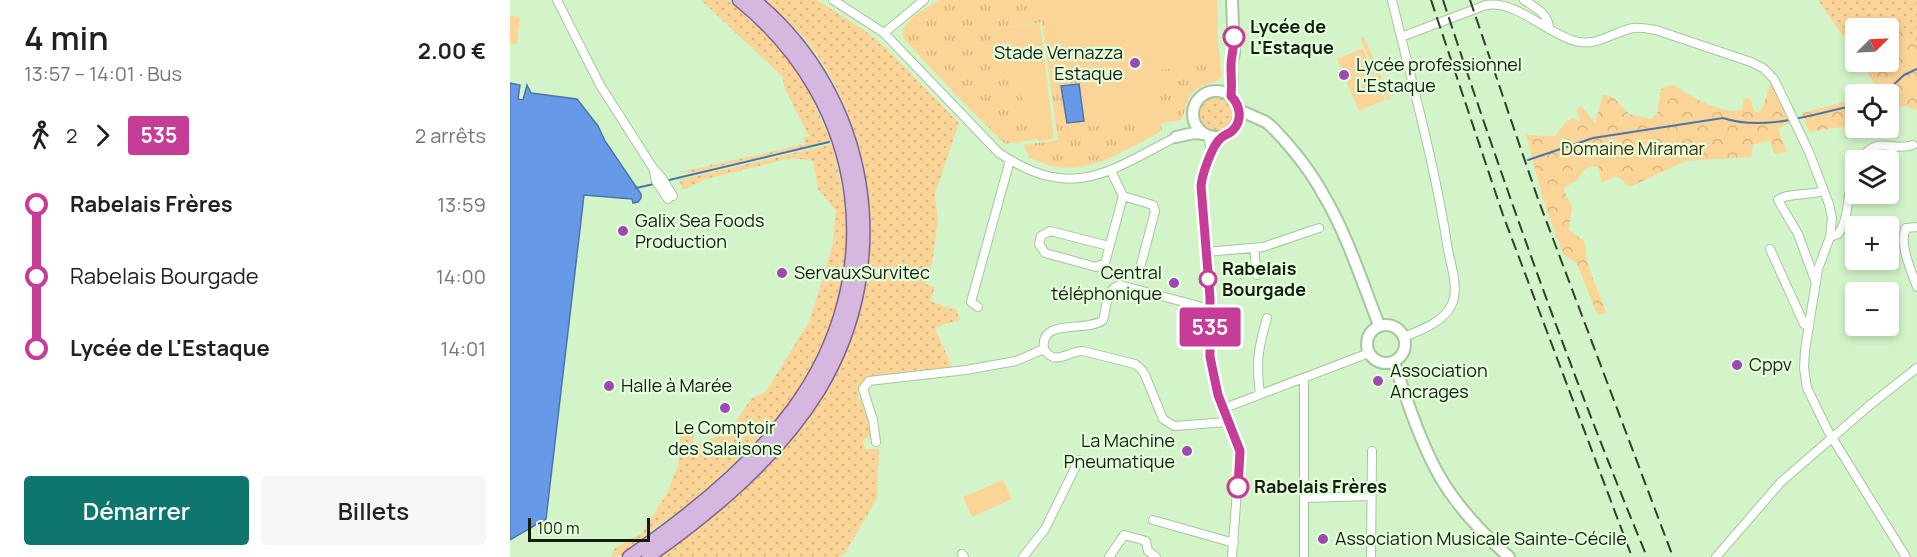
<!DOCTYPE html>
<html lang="fr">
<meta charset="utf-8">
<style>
body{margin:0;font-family:Manrope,sans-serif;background:#f6f6f6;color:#202124;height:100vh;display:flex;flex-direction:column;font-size:22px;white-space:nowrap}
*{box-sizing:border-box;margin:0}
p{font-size:20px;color:#757577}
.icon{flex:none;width:33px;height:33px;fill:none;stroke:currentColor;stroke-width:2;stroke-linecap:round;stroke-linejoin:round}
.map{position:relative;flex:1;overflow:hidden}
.panel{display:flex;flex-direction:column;background:#fff;width:510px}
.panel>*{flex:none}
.badge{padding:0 12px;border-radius:4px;font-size:21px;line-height:39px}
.needle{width:39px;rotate:66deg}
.buttons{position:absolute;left:1335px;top:18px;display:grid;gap:12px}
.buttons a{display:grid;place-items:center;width:54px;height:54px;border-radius:6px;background:#fff;box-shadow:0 3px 9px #0003;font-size:30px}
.scale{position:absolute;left:18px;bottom:15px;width:122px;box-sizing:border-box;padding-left:6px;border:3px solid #121d0e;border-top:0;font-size:16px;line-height:21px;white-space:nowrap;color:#121d0e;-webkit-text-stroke:4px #e5ffdd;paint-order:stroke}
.map>.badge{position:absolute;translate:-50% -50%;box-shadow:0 0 0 3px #fff}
.legs{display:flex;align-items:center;gap:9px;height:66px;padding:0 24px;font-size:20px}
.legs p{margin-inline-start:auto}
.headline{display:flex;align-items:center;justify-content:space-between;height:102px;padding:0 24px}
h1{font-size:33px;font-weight:600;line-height:45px}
.primary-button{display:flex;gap:12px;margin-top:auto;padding:12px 24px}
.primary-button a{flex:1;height:69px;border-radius:6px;background:#0f766e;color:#fff;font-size:24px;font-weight:600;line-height:69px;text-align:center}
.primary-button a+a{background:#f6f6f6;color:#202124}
ul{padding:0 24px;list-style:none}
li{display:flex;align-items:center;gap:21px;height:72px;font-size:22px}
li i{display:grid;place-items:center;width:9px;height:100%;margin:0 8px;background:currentColor}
li i::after{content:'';width:15px;height:15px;margin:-8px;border:4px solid;border-radius:50%;background:#fff}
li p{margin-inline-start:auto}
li:first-child i{background:linear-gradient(#0000 50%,currentColor 0)}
li:last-child i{background:linear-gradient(currentColor 50%,#0000 0)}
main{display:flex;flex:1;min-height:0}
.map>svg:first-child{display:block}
.grass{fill:url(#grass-dots)}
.forest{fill:url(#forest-crowns)}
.park{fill:url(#park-tufts)}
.pitch{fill:#fbd497}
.water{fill:#6699e7;stroke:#4d74a6;stroke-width:1.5}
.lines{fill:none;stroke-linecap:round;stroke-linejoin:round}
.stream{stroke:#4d74a6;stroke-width:2}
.street-casing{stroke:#a6c69d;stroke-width:10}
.secondary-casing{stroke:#a6c69d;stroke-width:14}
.primary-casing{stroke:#7f6288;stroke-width:15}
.street{stroke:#fff;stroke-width:8}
.secondary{stroke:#fff;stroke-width:10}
.primary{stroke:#d6b7df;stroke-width:12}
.rail{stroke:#31402c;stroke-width:2;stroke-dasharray:12 6;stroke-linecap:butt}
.line-1-casing{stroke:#fff;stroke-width:14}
.line-1{stroke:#c53d96;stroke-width:9}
.stop-1-dot{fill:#fff;stroke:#c53d96;stroke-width:3}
.poi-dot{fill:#9d48b5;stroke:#e5ffdd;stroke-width:2}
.labels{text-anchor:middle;stroke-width:4.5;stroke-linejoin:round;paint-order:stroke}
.stop-label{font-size:18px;font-weight:bold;fill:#121d0e;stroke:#e5ffdd;text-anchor:start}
.poi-label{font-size:18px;fill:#121d0e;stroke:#e5ffdd;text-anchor:start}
.park-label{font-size:18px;fill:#422c01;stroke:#e5ffdd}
</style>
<main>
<section class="panel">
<div class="headline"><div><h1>4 min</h1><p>13:57 – 14:01 · Bus</p></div><b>2.00 €</b></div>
<div class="legs"><svg class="icon" aria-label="walk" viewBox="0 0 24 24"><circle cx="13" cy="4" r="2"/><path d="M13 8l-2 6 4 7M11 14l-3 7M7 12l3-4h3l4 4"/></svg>2<svg class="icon" aria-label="forward" viewBox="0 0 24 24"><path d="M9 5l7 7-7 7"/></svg><b class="badge" style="background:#c53d96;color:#fff">535</b><p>2 arrêts</p></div>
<ul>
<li><i style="color:#c53d96"></i><b>Rabelais Frères</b><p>13:59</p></li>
<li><i style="color:#c53d96"></i><span>Rabelais Bourgade</span><p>14:00</p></li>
<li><i style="color:#c53d96"></i><b>Lycée de L'Estaque</b><p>14:01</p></li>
</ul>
<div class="primary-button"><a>Démarrer</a><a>Billets</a></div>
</section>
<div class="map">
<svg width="1407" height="557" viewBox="0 0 1407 557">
<defs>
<pattern id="grass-dots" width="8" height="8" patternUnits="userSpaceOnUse" patternTransform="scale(1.5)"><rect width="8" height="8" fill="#fbd497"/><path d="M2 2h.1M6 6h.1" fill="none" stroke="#d6b681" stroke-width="1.8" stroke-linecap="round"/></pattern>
<pattern id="forest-crowns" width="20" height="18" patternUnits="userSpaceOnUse" patternTransform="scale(1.5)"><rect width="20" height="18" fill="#fbd497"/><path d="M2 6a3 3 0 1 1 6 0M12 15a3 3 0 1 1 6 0" fill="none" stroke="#d6b681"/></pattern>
<pattern id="park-tufts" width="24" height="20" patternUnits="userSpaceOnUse" patternTransform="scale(1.5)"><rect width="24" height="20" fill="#fbd497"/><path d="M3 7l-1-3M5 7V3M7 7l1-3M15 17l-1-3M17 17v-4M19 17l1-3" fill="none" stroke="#d6b681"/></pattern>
</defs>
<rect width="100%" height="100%" fill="#d3f4c9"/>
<!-- grass -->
<path class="grass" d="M191,0h26l10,7 43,42 27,39 24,53 -140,32 -11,-1 125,-28 -2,-6 6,-2 -25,-49 -1,-10z
M256,0h51l47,30 21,17 74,76 -24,71 3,28 -7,48 -6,14 10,3 -5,14 21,8 5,-1 4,13 -13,2 -12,6 18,39 -87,11 -9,13 2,8 5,-1 9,38 -10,2v5l3,5h13l-2,49 -32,55 -6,4h-178c52,-40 94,-74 136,-126 12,-15 25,-30 34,-48 60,-105 51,-241 -21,-338 -13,-16 -29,-31 -44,-45z
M1308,0h99v44l-13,-15 -15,1 -1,-2h-32l-1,7 -12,1z
M689 114a17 17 0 1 1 34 0a17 17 0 1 1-34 0Z
M322,144c8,31 14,62 14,94 1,55 -26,126 -60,169 -10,13 -23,25 -34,37 -24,26 -49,49 -77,70 -9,7 -19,12 -27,18 -11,9 -22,25 -37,25l3,-8 28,-16 25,-40 11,-28 3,-38 3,-3 10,7 -1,21 3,-8 32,-11 23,-34 13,-6 6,-8 40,-65 22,-72 4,-37 -18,-22 -5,-28 -22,-3 -85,21 -23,11 -4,-10z"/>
<!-- forest -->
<path class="forest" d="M1394,28l13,16v66l-12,-4 -16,3 -1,-15h-15l7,-2 -20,-30h28l1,-32z
M1261,82l18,41 -11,6 9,23 -13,2 -4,-14 -17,5 -2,12 -66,4 -55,26 -13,-11 -16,7 -3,-17 -12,2 -9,12 -14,9 9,17 -3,24 15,11 4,24 18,47 -8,4 -21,-52 -14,-10 -20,-55 -17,-64 29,1 12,-15 6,-3 7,3 -3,-12 2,-2h3l13,16 8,-29 11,4 15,16 21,5 7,-5 4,-25 6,-3 7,-1c17,12 46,29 67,25l3,-11 6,-1 4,13 5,2 5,-9z
M1345,99v26l-46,7 -7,-19z"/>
<!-- park -->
<path class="park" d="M429,0h107l12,82 26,-4 7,49 64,-56 62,-71 1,47 4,29c-7,9 -21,7 -30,17 -7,8 -6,19 -11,27l-20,3 1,8c-34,17 -71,44 -111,35 -7,-2 -15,-6 -22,-8l-5,-13 34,-5 -16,-118 -45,7 42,110 -34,5 -49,-49 -53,-57c-5,-16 24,-30 36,-38z"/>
<!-- pitch -->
<path class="pitch" d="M536,0h171l1,47 3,15 -66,9 5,45 -69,11 -7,-48 -27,3z
M0,16l10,1 -3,27 -7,-1z
M530,23l14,116 -16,2 -41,-112z
M854,37l27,62 -4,1 -27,-62z
M853,48l22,52 -26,11 -22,-52z
M493,480l9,19 -40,18 -9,-20z"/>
<!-- water -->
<path class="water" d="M0,83l10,2 -2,14 5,1 4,-15 4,8 46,6 21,27 7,15 36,53v4l-3,4 -5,1 -1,-4 -48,-4 -38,324 -36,21z
M569,84l5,37 -17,2 -6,-37z"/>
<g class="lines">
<!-- stream -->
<path class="stream" d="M1374,94l20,-19 13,-6
M1018,160l65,-22 130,-20c43,14 90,-4 133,-13
M155,181l164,-39
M126,188l18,-4"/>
<defs>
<path id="street" d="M47,0l43,85 53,83 9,10 11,18
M323,0l51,33 115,120c74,49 109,19 177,-16
M882,0c20,83 43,165 56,250 3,15 11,39 4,54 -8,18 -31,26 -48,33
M1014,0c12,8 25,14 25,29
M374,33l40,-33
M891,37l85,-32c30,-5 60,28 89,36 22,6 38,-9 58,-13 8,-1 16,1 23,2l95,32 12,6 11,11 35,73 20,52 3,14 -2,19 -12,32 -13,81 -1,18 3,20 21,43 78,126
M698,136l4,19
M711,137l-19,38 -1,11 9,112v59l8,38 22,56 -8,106
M1349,160c23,-27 28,-7 54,-15
M144,172l2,9 12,18
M613,196l30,9 2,6 -17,65
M1407,227l-11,1c-8,15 6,44 11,59
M1320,237l8,-3c13,-16 8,-47 18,-68
M599,246l-59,-15 -9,5 -2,8 6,9 51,14 9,-4 18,-67 -12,-25
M744,248l3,27
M1260,249l34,75 5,3
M696,252l57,-5 56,-19
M1306,283l-18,-49 -20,-34c7,-7 34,-5 46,-9
M468,307l-7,-5 39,-142
M699,343l16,-4
M534,349c-5,-32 43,-16 59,-29 4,-12 2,-31 17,-35l90,24
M794,378v179
M750,394c-4,-31 -2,-46 7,-76
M712,409l147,-56
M366,442l-3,-22 -10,-31 6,-8 97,-11 50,-9 28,-12c11,18 24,2 39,2l52,13 6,5 4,6 18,44 11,7 53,-4
M795,498l66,-2
M643,520l81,23
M452,554l2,3
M513,557l22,-28 34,-69
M599,557l15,-22 22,6 2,10 8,6
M861,557l1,-106
M1206,557l65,-75 89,-77 47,-37"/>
<path id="secondary" d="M683 114a23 23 0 1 1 46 0a23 23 0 1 1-46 0Z
M721,96l1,-19 -1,-12 3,-12 -2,-53
M729,110l27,12 7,6c18,19 37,42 50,66 24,40 39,88 56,131
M666,137l18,-4 10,1
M857 344a19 19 0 1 1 38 0a19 19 0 1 1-38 0Z
M884,362c13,38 26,80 46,115 18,31 42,56 69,80"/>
<path id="primary" d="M119,557c60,-41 120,-89 164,-148 98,-134 74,-306 -54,-409
M138,557c64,-45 130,-100 171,-167 78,-129 51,-295 -65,-390"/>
</defs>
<!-- street casing -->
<use href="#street" class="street-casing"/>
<!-- secondary casing -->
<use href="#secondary" class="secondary-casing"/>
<!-- primary casing -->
<use href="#primary" class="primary-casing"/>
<!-- street -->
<use href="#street" class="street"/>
<!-- secondary -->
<use href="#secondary" class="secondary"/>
<!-- primary -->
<use href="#primary" class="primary"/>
<!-- rail -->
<path class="rail" d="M921,0l72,215 129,342
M933,0c62,188 128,374 204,557
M960,0l68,199 135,358"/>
</g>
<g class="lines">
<defs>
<path id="line-1" d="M724,37c0,11 -3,20 -3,29 0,10 1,20 0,30 9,9 12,24 2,34 -3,4 -8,4 -12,8 -9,7 -19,37 -20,48l9,112v59l8,38 22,56 -2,36"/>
</defs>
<!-- line-1 casing -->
<use href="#line-1" class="line-1-casing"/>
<!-- line-1 -->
<use href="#line-1" class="line-1"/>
</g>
<!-- markers -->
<g class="stop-1-dot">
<circle cx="724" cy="37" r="10"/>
<circle cx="698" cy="279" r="8"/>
<circle cx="728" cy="487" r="10"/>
</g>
<g class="poi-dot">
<circle cx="625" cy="63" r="6"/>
<circle cx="834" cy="75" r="6"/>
<circle cx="113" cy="231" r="6"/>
<circle cx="272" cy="273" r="6"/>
<circle cx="664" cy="283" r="6"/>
<circle cx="1227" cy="365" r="6"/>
<circle cx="868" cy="381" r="6"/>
<circle cx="99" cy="386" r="6"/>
<circle cx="215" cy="408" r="6"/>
<circle cx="677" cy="451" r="6"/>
<circle cx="813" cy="539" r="6"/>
</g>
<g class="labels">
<!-- stop labels -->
<g class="stop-label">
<text x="740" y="33">Lycée de<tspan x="740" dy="21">L'Estaque</tspan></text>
<text x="712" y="275">Rabelais<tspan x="712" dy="21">Bourgade</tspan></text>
<text x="744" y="493">Rabelais Frères</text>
</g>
<!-- poi labels -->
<g class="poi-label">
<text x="613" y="59" text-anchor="end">Stade Vernazza<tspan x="613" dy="21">Estaque</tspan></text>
<text x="846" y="71">Lycée professionnel<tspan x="846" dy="21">L'Estaque</tspan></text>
<text x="125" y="227">Galix Sea Foods<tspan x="125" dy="21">Production</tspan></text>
<text x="284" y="279">ServauxSurvitec</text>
<text x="652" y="279" text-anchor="end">Central<tspan x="652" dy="21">téléphonique</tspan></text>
<text x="1239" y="371">Cppv</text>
<text x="880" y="377">Association<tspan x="880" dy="21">Ancrages</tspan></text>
<text x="111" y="392">Halle à Marée</text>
<text x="215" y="434" text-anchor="middle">Le Comptoir<tspan x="215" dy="21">des Salaisons</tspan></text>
<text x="665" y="447" text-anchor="end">La Machine<tspan x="665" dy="21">Pneumatique</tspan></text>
<text x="825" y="545">Association Musicale Sainte-Cécile</text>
</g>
<!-- park labels -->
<g class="park-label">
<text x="1123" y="155">Domaine Miramar</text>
</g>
</g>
</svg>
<div class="buttons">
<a><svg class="needle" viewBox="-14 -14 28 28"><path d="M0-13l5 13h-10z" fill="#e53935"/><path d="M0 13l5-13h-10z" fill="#757577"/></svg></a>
<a><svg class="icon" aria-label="locate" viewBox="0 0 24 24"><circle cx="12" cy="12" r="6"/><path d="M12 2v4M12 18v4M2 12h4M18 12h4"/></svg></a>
<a><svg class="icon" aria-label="layers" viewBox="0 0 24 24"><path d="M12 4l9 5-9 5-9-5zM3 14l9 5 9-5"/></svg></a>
<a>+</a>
<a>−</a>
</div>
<div class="scale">100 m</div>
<b class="badge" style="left:700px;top:327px;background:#c53d96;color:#fff">535</b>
</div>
</main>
